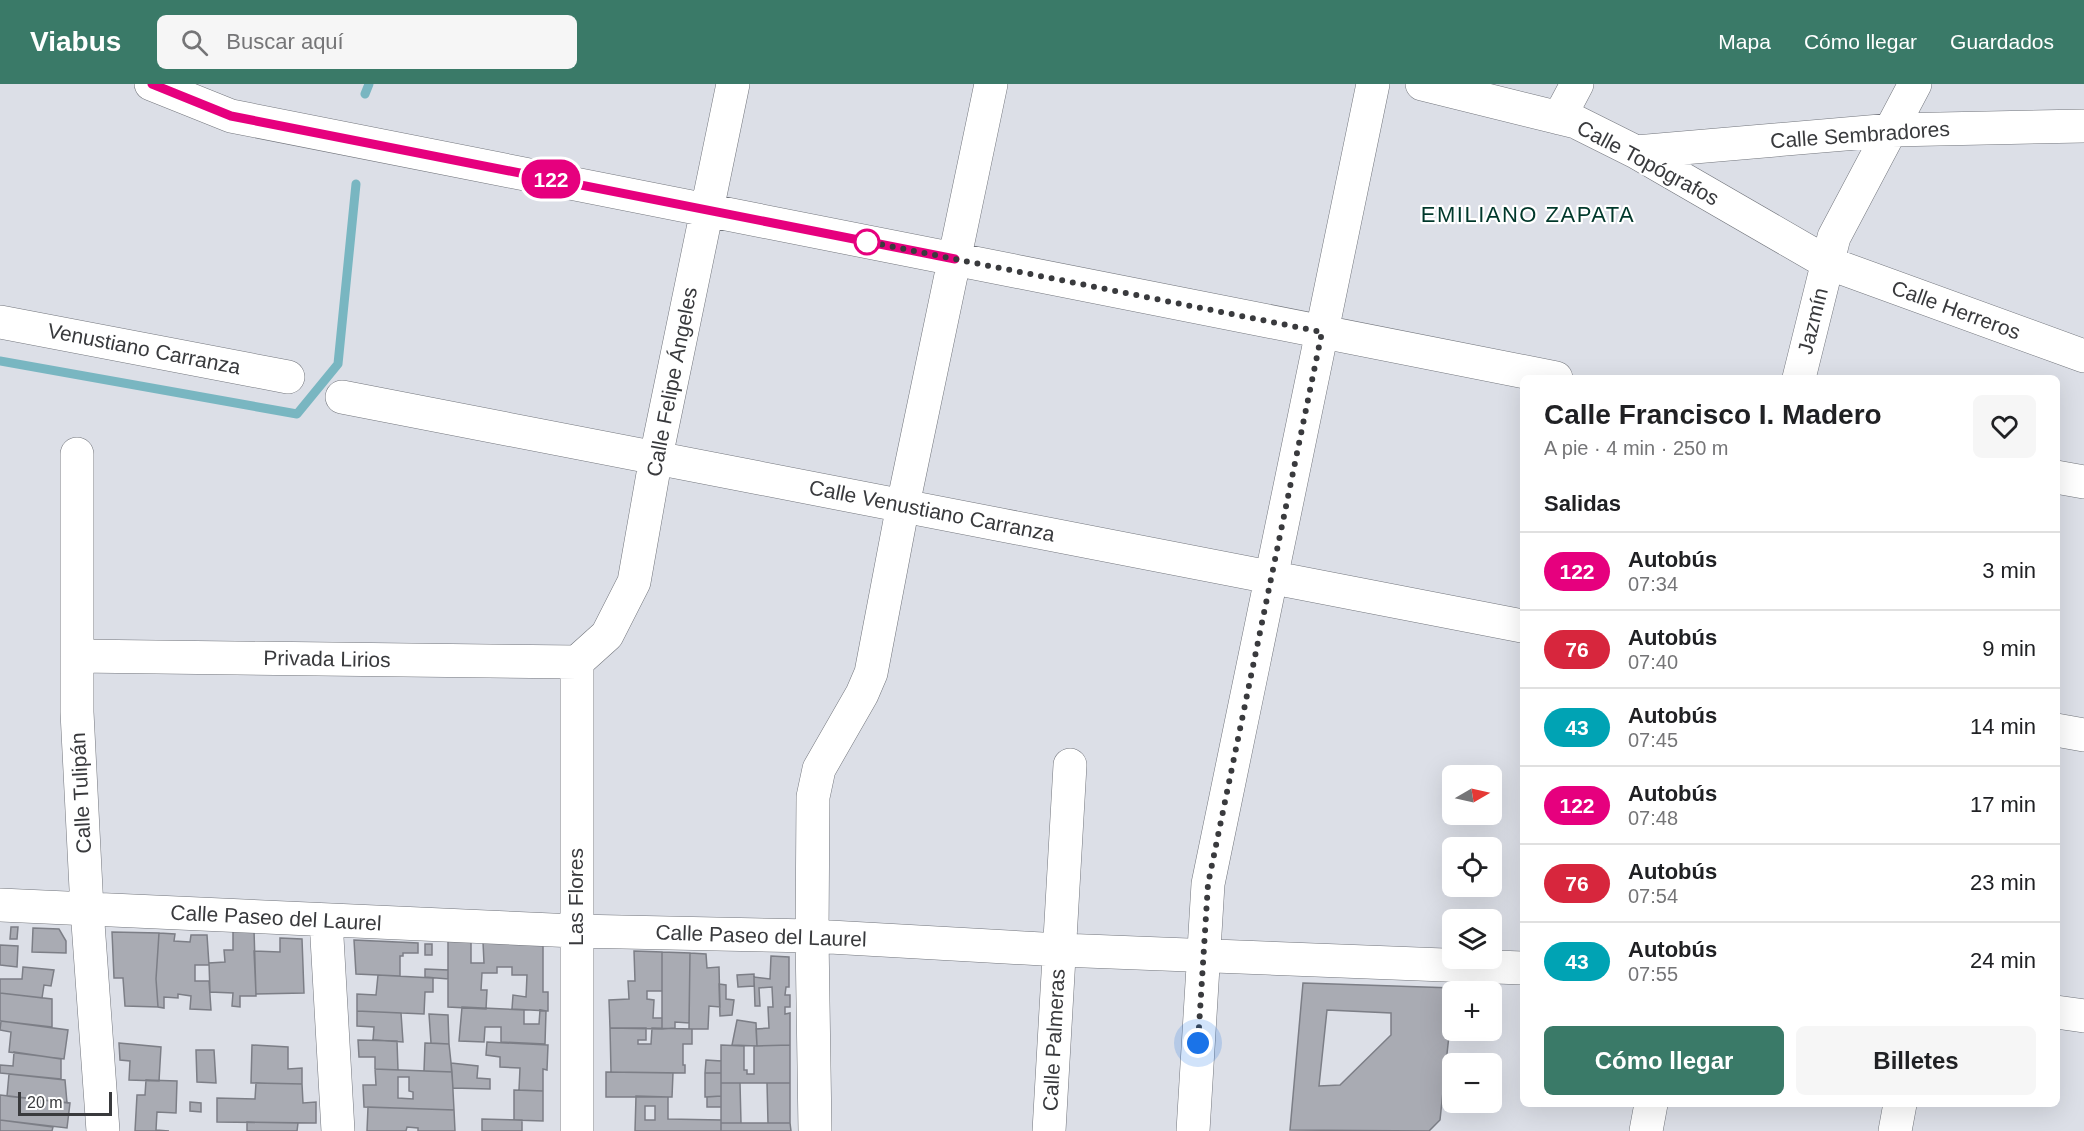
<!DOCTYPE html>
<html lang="es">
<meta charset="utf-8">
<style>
body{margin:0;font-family:Helvetica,sans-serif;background:#f6f6f6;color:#202124;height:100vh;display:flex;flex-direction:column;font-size:22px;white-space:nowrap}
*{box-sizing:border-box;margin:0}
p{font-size:20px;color:#757577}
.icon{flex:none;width:33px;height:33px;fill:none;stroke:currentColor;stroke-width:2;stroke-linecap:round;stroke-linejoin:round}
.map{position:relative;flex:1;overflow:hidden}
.sheet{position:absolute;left:1520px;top:291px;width:540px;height:732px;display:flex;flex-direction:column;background:#fff;border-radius:9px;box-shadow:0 6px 24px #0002}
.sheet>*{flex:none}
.badge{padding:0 12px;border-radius:20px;font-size:21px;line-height:39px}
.needle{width:39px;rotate:81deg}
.buttons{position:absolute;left:1442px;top:681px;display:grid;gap:12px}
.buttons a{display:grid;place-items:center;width:60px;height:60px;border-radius:9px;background:#fff;box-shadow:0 6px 24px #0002;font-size:30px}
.scale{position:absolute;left:18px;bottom:15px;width:94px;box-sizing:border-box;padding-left:6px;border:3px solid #393a3d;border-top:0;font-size:16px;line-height:21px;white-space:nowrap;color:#393a3d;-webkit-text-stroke:4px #fff;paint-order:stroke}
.you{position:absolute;width:30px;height:30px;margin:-15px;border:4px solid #fff;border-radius:50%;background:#1a73e8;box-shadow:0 0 0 9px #1a73e833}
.map>.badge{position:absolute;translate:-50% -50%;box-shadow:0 0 0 3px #fff}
h2{padding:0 24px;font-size:22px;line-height:54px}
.round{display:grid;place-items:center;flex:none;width:63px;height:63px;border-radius:9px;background:#f6f6f6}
.headline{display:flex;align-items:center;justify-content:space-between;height:102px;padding:0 24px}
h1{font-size:28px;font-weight:800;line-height:45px}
.action{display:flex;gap:12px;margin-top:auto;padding:12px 24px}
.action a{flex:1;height:69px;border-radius:9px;background:#3a7a68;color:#fff;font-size:24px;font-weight:800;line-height:69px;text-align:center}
.action a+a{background:#f6f6f6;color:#202124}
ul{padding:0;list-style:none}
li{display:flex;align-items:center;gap:18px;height:78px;padding:0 24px;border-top:2px solid #e0e0e0}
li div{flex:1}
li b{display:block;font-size:22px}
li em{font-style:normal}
li .badge{min-width:66px;font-weight:700;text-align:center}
header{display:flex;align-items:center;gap:36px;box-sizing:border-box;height:84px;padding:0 30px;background:#3a7a68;color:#fff}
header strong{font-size:28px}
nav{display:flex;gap:33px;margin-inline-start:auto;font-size:21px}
.search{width:420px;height:54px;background:#f6f6f6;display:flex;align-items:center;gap:15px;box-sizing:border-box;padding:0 21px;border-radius:9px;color:#757577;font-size:22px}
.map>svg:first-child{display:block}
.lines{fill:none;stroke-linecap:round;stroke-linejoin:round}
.stream{stroke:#79b6c1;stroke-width:9}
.building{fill:#a9abb3;stroke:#7c7e86;stroke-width:1.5;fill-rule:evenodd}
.minor-casing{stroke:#72757c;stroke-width:34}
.minor{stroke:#fff;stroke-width:33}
.line-casing{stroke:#fff;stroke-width:14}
.line{stroke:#e6007e;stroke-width:9}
.walk{stroke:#393a3d;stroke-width:6;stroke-dasharray:0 10.8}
.stop-dot{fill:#fff;stroke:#e6007e;stroke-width:3}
.labels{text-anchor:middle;stroke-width:4.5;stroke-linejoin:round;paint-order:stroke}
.street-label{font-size:21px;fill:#393a3d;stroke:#fff}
.neighbourhood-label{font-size:22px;letter-spacing:1.5px;fill:#00382b;stroke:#fff}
</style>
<header>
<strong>Viabus</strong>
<div class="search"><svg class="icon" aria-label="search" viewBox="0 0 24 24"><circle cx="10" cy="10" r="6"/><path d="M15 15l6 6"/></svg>Buscar aquí</div>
<nav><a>Mapa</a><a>Cómo llegar</a><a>Guardados</a></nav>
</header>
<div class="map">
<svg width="2084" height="1047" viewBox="0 0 2084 1047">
<rect width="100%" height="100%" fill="#dcdfe7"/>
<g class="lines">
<!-- stream -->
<path class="stream" d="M365,10l4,-10
M0,277l297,53 41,-50 18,-180"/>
</g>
<!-- building -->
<path class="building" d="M11,843h7l-1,12h-7z
M33,844l26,1 7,12v12l-34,-1z
M233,846h21l2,66h-16v11l-8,-1 1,-13 -23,-1 -1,-29 16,-1 -1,-12h9z
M112,848l47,1 -3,46 2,28 -33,-1 -2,-28h-9z
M159,849l16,1 -1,7 16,1 1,-7h16l2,30h-14v16h14l2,29 -21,-1 1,-13 -13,-2v4l-14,-1v11l-6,-1 -2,-28z
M280,854l22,1 2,54 -48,1 -2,-43 26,1z
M354,856l64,3v10h-15v3h-3v20l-44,-2z
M448,857l23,1v21h13l-1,-21 60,2v48h5v19l-36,-2 1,-14 13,2 1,-22h-15v-8h-15v6h-15l-1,17h6l-1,19 -38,-2z
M425,860h7v11h-7z
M0,861l18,1 -1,21 -17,-2z
M634,867l28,1v39h-15v8l7,1 -1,18h9v11l-52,-1 -1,-28 20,-1 -1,-18h7z
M662,868l28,1 -1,70 -14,-1v6l-13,1z
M690,869l16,1 1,14 12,-1 1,40 -11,-1 -1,23h-19z
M771,872l18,1v30h-3l-1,8h5v12h-5v7l5,-1v32l-33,1 -1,-17 13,-1 -1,-21h5l-1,-20 -13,1 1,18h-5l-1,-29 16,2z
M23,883l31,3 -3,16 -7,-1 -2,13 -42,-5v-14h22z
M425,885l23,1v9l-23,-2z
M754,890v12l-16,1 -1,-12z
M378,891l55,3v14h-8l-1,22 -67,-3v-17l19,1z
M1303,899l151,5 -14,132 -11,11 -139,-1zM1327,926l64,3v22l-51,50 -21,1z
M719,900l7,1v14l8,1 -2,15 -12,1z
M0,909l52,6v28l-52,-6z
M462,923l62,3v14h15l1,-14 6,1 -1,33 -44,-2v-15h-16l-1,15 -25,-1z
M357,927l44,2 2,29 -30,-2 1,-13 -17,-1z
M429,930l19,1 1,29 -18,-1z
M737,936l19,3 1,23 -25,-1z
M1,937l67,9 -4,29 -55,-7 2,-20 -11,-2z
M610,944h36v12h-8v4h13l1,-16 40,1v15h-9v21h2v8l-74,-1z
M358,956l39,1 1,29 -23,-1v-12h-16z
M487,958l61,3 -1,25 -4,-1v22l-24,-1 1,-22 -20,-1v-10l-14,-2z
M119,959l42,4 -2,34 -30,-1 1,-19 -10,-1z
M425,959l24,1 3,28 -28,-1z
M252,961l36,2v22l14,-1v16l-51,-1z
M721,961l23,1v24h3v4h7v-28l36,-1v38h-69z
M196,966h18l2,33 -19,-1z
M14,968l47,7v20l-61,-6v-8l13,1z
M706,976l15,1v12h-16z
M451,979l27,3 -1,12 13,1v10l-37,-1z
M375,985l77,3 2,38 -90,-3 -1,-22h13zM398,993h11v14l4,1v7l-15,-1z
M606,988l67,1 -1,24h-66z
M705,989h16v23l-16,1z
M9,990l56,6 2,23 -60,-7z
M146,996l31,1 -1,32 -19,-1 -1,18 13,1h-34l2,-36h8z
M256,999l46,1 1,19 13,-1v21l-99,-1v-24l38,1z
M721,999h19l1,40h-20z
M767,999h23v40h-22z
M514,1006l29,1v30l-29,-1z
M0,1011l70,8 -3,25 -67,-8z
M636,1012l32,1v22l53,1v11h-86zM645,1022h10v14h-10z
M721,1012v11h-14v-10z
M190,1018l11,1v9l-11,-1z
M368,1023l86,3 1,21h-37v-3l-11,-1 -1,4h-39z
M482,1035l40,1v11h-40z
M0,1036l53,7 -1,4h-52z
M247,1038l51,1 -1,8h-50z
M721,1039h69l1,8h-70z"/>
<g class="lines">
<defs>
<path id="minor" d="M151,0l80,32 1325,262
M1422,0l154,38 60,30 192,111 256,93
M1559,34l18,-34
M1636,68l256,-22 192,-4
M0,238l288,55
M1799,294l35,-141 81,-153
M342,313l1180,229
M77,370v258l10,197 16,222
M2056,393l28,5
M77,572l500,6
M577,578l30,-27 27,-53 22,-125 77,-373
M577,578v469
M2056,646l28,5
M0,821l575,26 237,5 248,14 462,18
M326,836l12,211
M2056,928l28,4
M815,1047l-3,-195 1,-139 6,-28 43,-75 9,-21 32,-168 88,-421
M1049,1047l21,-366
M1193,1047l15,-247 165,-800
M1646,1047l5,-27
M1895,1047l5,-27"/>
</defs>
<!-- minor casing -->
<use href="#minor" class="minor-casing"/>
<!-- minor -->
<use href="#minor" class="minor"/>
</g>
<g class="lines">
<defs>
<path id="line" d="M152,0l79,32 724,143"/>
</defs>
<!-- line casing -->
<use href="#line" class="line-casing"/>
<!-- line -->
<use href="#line" class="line"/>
<!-- walk -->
<path class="walk" d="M867,158l-3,-1 458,91 -114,552 -10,159"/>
</g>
<!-- markers -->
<circle class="stop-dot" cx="867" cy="158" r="12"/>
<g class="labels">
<!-- street labels -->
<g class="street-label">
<text transform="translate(1860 51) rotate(-4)" y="7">Calle Sembradores</text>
<text transform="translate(1648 79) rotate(28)" y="7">Calle Topógrafos</text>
<text transform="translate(1956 226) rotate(20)" y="7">Calle Herreros</text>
<text transform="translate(1813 237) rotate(-76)" y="7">Jazmín</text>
<text transform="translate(144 265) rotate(11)" y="7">Venustiano Carranza</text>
<text transform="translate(672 298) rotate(-79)" y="7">Calle Felipe Ángeles</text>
<text transform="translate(932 427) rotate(11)" y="7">Calle Venustiano Carranza</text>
<text transform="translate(327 575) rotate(1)" y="7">Privada Lirios</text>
<text transform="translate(81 709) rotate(-93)" y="7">Calle Tulipán</text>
<text transform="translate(576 813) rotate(-90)" y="7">Las Flores</text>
<text transform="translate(276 834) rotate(3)" y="7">Calle Paseo del Laurel</text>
<text transform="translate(761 852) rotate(2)" y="7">Calle Paseo del Laurel</text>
<text transform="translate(1054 956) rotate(-87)" y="7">Calle Palmeras</text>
</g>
<!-- neighbourhood labels -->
<g class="neighbourhood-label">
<text x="1528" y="138">EMILIANO ZAPATA</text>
</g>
</g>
</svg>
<div class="buttons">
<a><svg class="needle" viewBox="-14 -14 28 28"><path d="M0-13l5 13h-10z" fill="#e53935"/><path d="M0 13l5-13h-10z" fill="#757577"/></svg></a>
<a><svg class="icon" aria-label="locate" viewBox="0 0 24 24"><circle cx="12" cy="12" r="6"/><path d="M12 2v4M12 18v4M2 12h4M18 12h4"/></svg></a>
<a><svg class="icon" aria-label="layers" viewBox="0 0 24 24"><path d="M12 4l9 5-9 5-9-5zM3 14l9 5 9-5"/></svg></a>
<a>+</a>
<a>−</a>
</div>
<div class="scale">20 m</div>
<div class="you" style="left:1198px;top:959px"></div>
<b class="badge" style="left:551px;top:95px;background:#e6007e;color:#fff">122</b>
<section class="sheet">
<div class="headline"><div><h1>Calle Francisco I. Madero</h1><p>A pie · 4 min · 250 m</p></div><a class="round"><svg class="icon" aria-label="heart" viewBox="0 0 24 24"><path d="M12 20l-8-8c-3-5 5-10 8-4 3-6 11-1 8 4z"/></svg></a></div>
<h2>Salidas</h2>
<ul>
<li><span class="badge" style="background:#e6007e;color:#fff">122</span><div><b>Autobús</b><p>07:34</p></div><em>3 min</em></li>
<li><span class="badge" style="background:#d7263d;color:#fff">76</span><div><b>Autobús</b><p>07:40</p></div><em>9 min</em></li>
<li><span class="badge" style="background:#00a3b4;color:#fff">43</span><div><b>Autobús</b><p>07:45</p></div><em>14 min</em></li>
<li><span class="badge" style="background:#e6007e;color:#fff">122</span><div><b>Autobús</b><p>07:48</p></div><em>17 min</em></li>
<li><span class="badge" style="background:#d7263d;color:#fff">76</span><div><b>Autobús</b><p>07:54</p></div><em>23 min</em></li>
<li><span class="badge" style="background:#00a3b4;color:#fff">43</span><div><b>Autobús</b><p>07:55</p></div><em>24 min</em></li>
</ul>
<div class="action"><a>Cómo llegar</a><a>Billetes</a></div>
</section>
</div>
